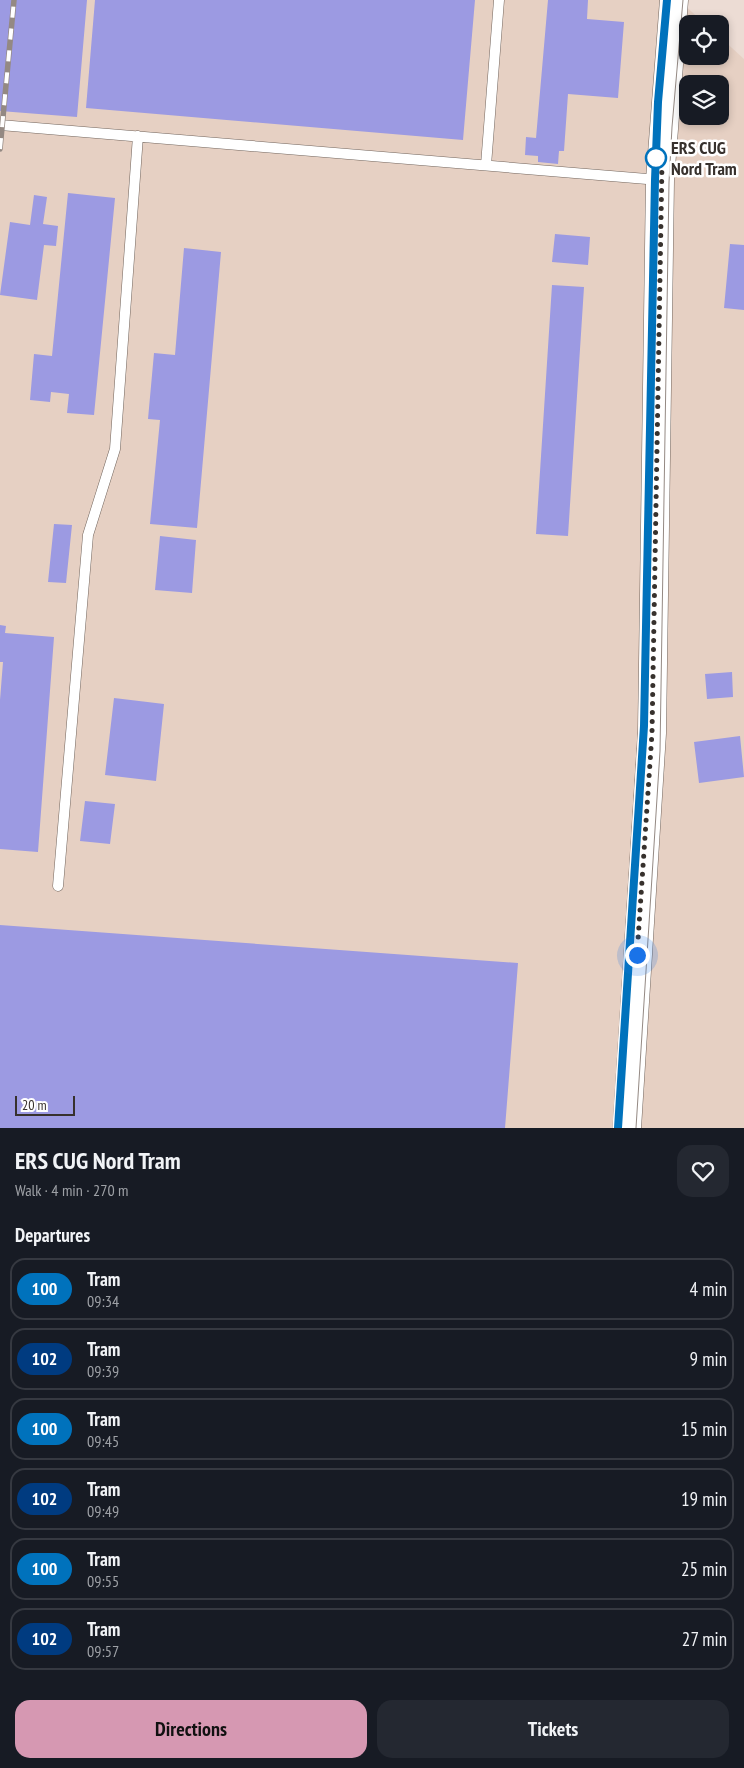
<!DOCTYPE html>
<meta charset="utf-8">
<style>
body{margin:0;font-family:"PT Sans Narrow",sans-serif;background:#242831;color:#f1f3f6;height:100vh;display:flex;flex-direction:column;font-size:19px;white-space:nowrap}
*{box-sizing:border-box;margin:0}
p{font-size:16px;color:#9ea1a6}
.icon{flex:none;width:28px;height:28px;fill:none;stroke:currentColor;stroke-width:2;stroke-linecap:round;stroke-linejoin:round}
.map{position:relative;height:1128px;overflow:hidden}
.panel{display:flex;flex-direction:column;background:#171b24;flex:1}
.panel>*{flex:none}
.badge{padding:0 10px;border-radius:16px;font-size:18px;line-height:32px}
.fabs{position:absolute;left:679px;top:15px;display:grid;gap:10px}
.fabs a{display:grid;place-items:center;width:50px;height:50px;border-radius:10px;background:#171b24;box-shadow:0 2px 8px #0003;font-size:25px}
.scale{position:absolute;left:15px;bottom:12px;width:60px;box-sizing:border-box;padding-left:5px;border:2px solid #37312d;border-top:0;font-size:14px;line-height:18px;white-space:nowrap;color:#37312d;-webkit-text-stroke:4px #fff;paint-order:stroke}
.you{position:absolute;width:25px;height:25px;margin:-12px;border:4px solid #fff;border-radius:50%;background:#1a73e8;box-shadow:0 0 0 8px #1a73e833}
.map>.badge{position:absolute;translate:-50% -50%;box-shadow:0 0 0 2px #fff}
h2{padding:0 15px;font-size:19px;line-height:45px}
.round{display:grid;place-items:center;flex:none;width:52px;height:52px;border-radius:15px;background:#242831}
.head{display:flex;align-items:center;justify-content:space-between;height:85px;padding:0 15px}
h1{font-size:24px;font-weight:600;line-height:38px}
.primary-button{display:flex;gap:10px;margin-top:auto;padding:10px 15px}
.primary-button a{flex:1;height:58px;border-radius:15px;background:#d698b2;color:#111;font-size:20px;font-weight:600;line-height:58px;text-align:center}
.primary-button a+a{background:#242831;color:#f1f3f6}
ul{padding:0;list-style:none}
li{display:flex;align-items:center;gap:15px;height:62px;margin:0 10px 8px;padding:0 5px;border:2px solid #363941;border-radius:15px}
li div{flex:1}
li b{display:block;font-size:19px}
li em{font-style:normal}
li .badge{min-width:55px;font-weight:700;text-align:center}
.map>svg:first-child{display:block}
.built{fill:#e6d0c3;fill-rule:evenodd}
.building{fill:#9c9ae2}
.lines{fill:none;stroke-linecap:round;stroke-linejoin:round}
.service-casing{stroke:#72655d;stroke-width:11}
.primary-casing{stroke:#72655d;stroke-width:29}
.service{stroke:#fff;stroke-width:10}
.primary{stroke:#fff;stroke-width:28}
.tram{stroke:#948983;stroke-width:1}
.rail-casing{stroke:#948983;stroke-width:5.5}
.rail{stroke:#fff;stroke-width:4;stroke-dasharray:11;stroke-linecap:butt}
.line-casing{stroke:#fff;stroke-width:11}
.line{stroke:#0072bc;stroke-width:8}
.walk{stroke:#37312d;stroke-width:5;stroke-dasharray:0 9}
.stop-dot{fill:#fff;stroke:#0072bc;stroke-width:2.5}
.labels{text-anchor:middle;stroke-width:5;stroke-linejoin:round;paint-order:stroke}
.stop-label{font-size:18px;font-weight:bold;fill:#37312d;stroke:#fff;text-anchor:start}
</style>
<div class="map">
<svg width="744" height="1128" viewBox="0 0 744 1128">
<rect width="100%" height="100%" fill="#ecdcd4"/>
<!-- built -->
<path class="built" d="M0,0h679l26,24h-17v32h32v-19l24,22v1069h-744zM688,84h32v32h-32z"/>
<!-- building -->
<path class="building" d="M0,0h87l-10,117 -77,-6z
M95,0h380l-12,140 -377,-32z
M548,0h40l-1,19 37,3 -6,76 -50,-4 -4,57h-5l-1,13 -20,-2v-6l-13,-1 1,-18 10,1z
M68,193l47,5 -21,217 -27,-2 2,-19 -18,-2 -1,10 -20,-2 4,-46 18,2z
M34,195l13,2 -4,27 15,2 -2,20 -12,-1 -7,55 -37,-5 10,-73 20,3z
M555,234l35,3 -2,28 -36,-3z
M730,244l14,1v65l-20,-2z
M184,248l37,4 -24,276 -47,-4 10,-104 -12,-1 6,-66 21,2z
M552,285l32,2 -16,249 -32,-2z
M54,524l18,1 -6,58 -18,-1z
M160,536l36,4 -4,53 -37,-3z
M0,625l6,1 -1,7 49,4 -16,215 -38,-3v-149l3,-38h-3z
M732,672l1,25 -26,2 -2,-25z
M114,698l50,6 -8,77 -51,-6z
M740,736l4,41 -45,6 -5,-41z
M85,801l30,3 -5,40 -30,-3z
M0,925l518,38 -13,165h-505z"/>
<g class="lines">
<defs>
<path id="service" d="M0,125l659,55
M486,165l13,-165
M58,886l30,-351 27,-86 23,-313"/>
<path id="primary" d="M627,1128l25,-395 8,-553 14,-180"/>
</defs>
<!-- service casing -->
<use href="#service" class="service-casing"/>
<!-- primary casing -->
<use href="#primary" class="primary-casing"/>
<!-- service -->
<use href="#service" class="service"/>
<!-- primary -->
<use href="#primary" class="primary"/>
<!-- tram -->
<path class="tram" d="M618,1128l26,-402 11,-546 4,-78 8,-102
M636,1128l24,-377 9,-569 3,-55 11,-127"/>
<defs>
<path id="rail" d="M0,149l14,-149"/>
</defs>
<!-- rail casing -->
<use href="#rail" class="rail-casing"/>
<!-- rail -->
<use href="#rail" class="rail"/>
</g>
<g class="lines">
<defs>
<path id="line" d="M618,1128l26,-402 11,-546 3,-78 9,-102"/>
</defs>
<!-- line casing -->
<use href="#line" class="line-casing"/>
<!-- line -->
<use href="#line" class="line"/>
<!-- walk -->
<path class="walk" d="M637,955l15,-222 10,-570 -6,-5"/>
</g>
<!-- markers -->
<circle class="stop-dot" cx="656" cy="158" r="10"/>
<g class="labels">
<!-- stop labels -->
<g class="stop-label">
<text x="671" y="154">ERS CUG<tspan x="671" dy="21">Nord Tram</tspan></text>
</g>
</g>
</svg>
<div class="fabs">
<a><svg class="icon" aria-label="locate" viewBox="0 0 24 24"><circle cx="12" cy="12" r="6"/><path d="M12 2v4M12 18v4M2 12h4M18 12h4"/></svg></a>
<a><svg class="icon" aria-label="layers" viewBox="0 0 24 24"><path d="M12 4l9 5-9 5-9-5zM3 14l9 5 9-5"/></svg></a>
</div>
<div class="scale">20 m</div>
<div class="you" style="left:637px;top:955px"></div>
</div>
<section class="panel">
<div class="head"><div><h1>ERS CUG Nord Tram</h1><p>Walk · 4 min · 270 m</p></div><a class="round"><svg class="icon" aria-label="heart" viewBox="0 0 24 24"><path d="M12 20l-8-8c-3-5 5-10 8-4 3-6 11-1 8 4z"/></svg></a></div>
<h2>Departures</h2>
<ul>
<li><span class="badge" style="background:#0072bc;color:#fff">100</span><div><b>Tram</b><p>09:34</p></div><em>4 min</em></li>
<li><span class="badge" style="background:#003b80;color:#fff">102</span><div><b>Tram</b><p>09:39</p></div><em>9 min</em></li>
<li><span class="badge" style="background:#0072bc;color:#fff">100</span><div><b>Tram</b><p>09:45</p></div><em>15 min</em></li>
<li><span class="badge" style="background:#003b80;color:#fff">102</span><div><b>Tram</b><p>09:49</p></div><em>19 min</em></li>
<li><span class="badge" style="background:#0072bc;color:#fff">100</span><div><b>Tram</b><p>09:55</p></div><em>25 min</em></li>
<li><span class="badge" style="background:#003b80;color:#fff">102</span><div><b>Tram</b><p>09:57</p></div><em>27 min</em></li>
</ul>
<div class="primary-button"><a>Directions</a><a>Tickets</a></div>
</section>
